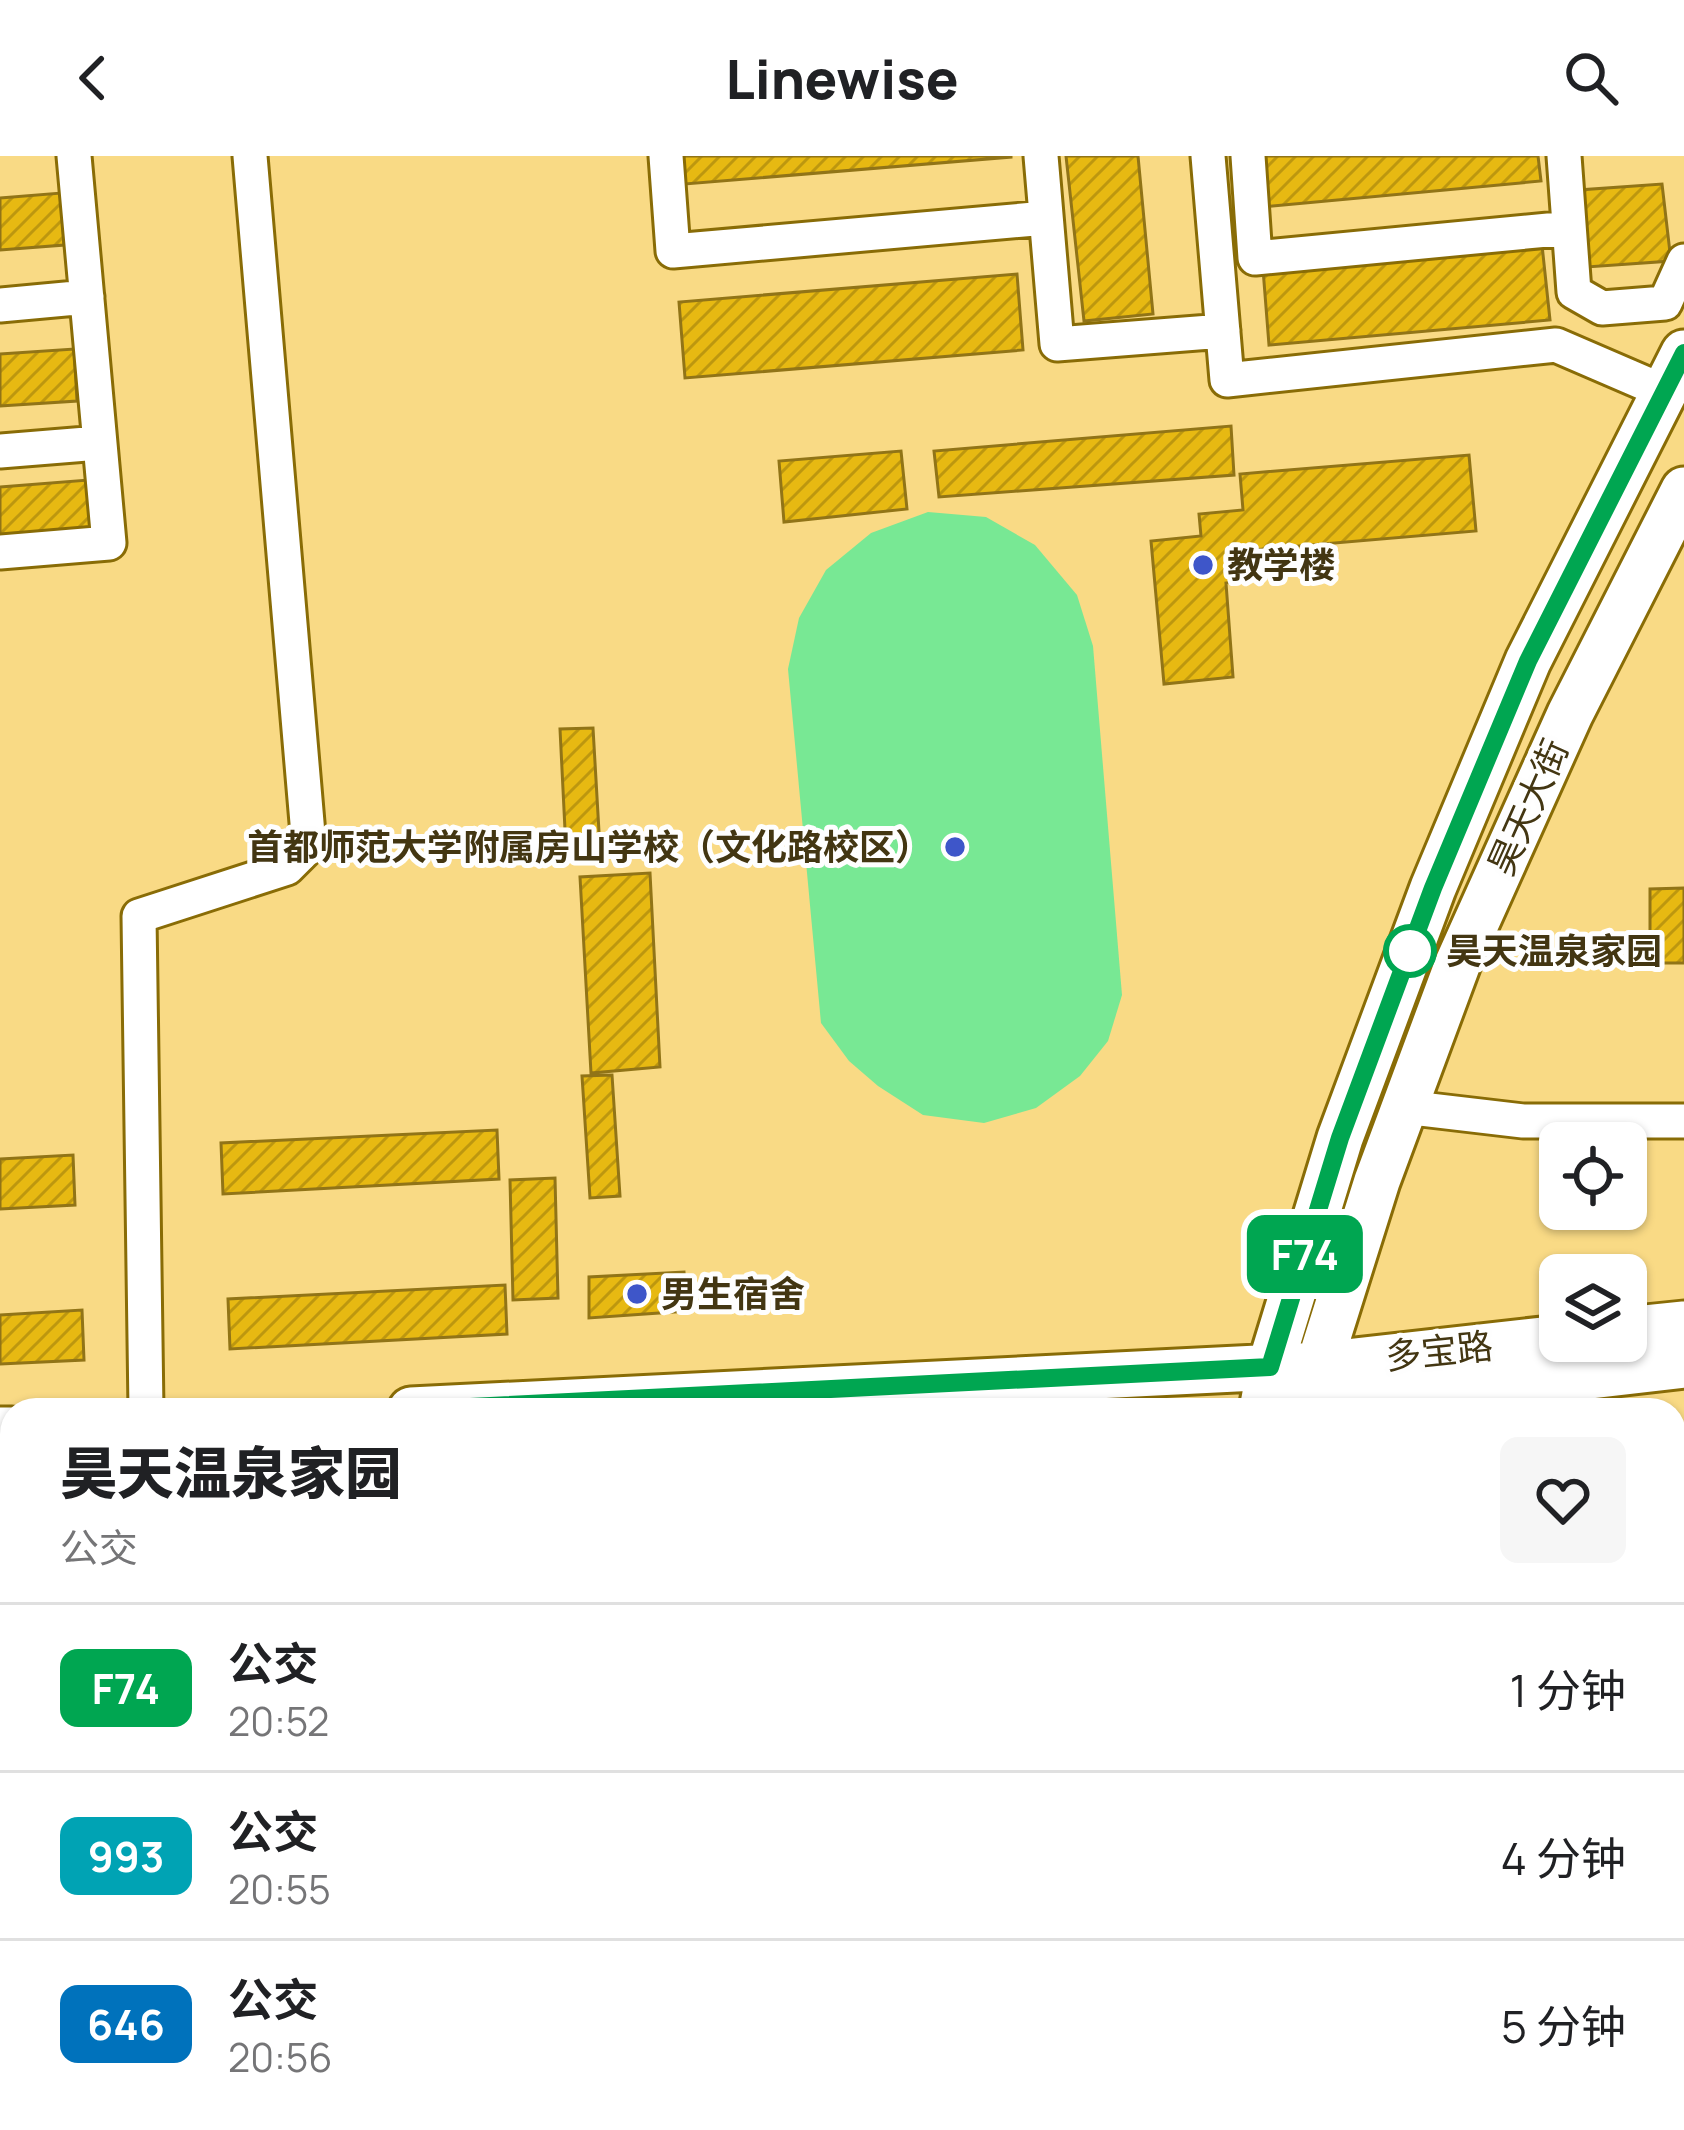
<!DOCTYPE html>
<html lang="zh">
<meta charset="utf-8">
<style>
body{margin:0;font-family:Manrope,"Noto Sans SC",sans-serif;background:#f6f6f6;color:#202124;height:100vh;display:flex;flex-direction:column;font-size:45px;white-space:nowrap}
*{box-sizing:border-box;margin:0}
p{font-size:39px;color:#757577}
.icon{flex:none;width:66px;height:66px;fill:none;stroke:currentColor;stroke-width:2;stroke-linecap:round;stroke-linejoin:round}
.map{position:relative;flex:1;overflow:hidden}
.drawer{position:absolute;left:0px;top:1242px;width:1686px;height:732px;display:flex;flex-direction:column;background:#fff;border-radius:36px 36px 0 0;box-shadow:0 3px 9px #0004}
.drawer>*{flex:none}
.badge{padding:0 24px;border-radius:18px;font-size:42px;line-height:78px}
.tools{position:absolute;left:1539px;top:966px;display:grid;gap:24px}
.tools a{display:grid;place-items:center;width:108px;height:108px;border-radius:18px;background:#fff;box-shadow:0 3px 9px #0004;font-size:60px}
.map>.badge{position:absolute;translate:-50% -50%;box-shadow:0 0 0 6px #fff}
.round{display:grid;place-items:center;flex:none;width:126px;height:126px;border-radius:18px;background:#f6f6f6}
.headline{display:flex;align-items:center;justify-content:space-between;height:204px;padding:0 60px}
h1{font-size:57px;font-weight:800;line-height:90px}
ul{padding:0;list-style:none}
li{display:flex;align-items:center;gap:36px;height:168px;padding:0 60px;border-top:3px solid #e0e0e0}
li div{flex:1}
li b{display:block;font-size:45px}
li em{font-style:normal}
li .badge{min-width:132px;font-weight:700;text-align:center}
header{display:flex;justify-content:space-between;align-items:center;height:156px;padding:0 60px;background:#fff;font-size:54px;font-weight:800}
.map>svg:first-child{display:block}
.garden{fill:#78e894}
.building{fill:url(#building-hatch);stroke:#917417;stroke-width:3}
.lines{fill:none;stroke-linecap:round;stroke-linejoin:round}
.minor-casing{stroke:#896c06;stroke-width:39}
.secondary-casing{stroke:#896c06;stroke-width:51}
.minor{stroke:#fff;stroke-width:33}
.secondary{stroke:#fff;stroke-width:45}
.line-casing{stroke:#fff;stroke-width:27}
.line{stroke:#00a651;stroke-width:18}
.poi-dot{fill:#3e56c9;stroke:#fefefe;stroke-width:4.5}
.stop-dot{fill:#fff;stroke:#00a651;stroke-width:6}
.labels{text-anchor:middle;stroke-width:10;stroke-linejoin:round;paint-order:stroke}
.poi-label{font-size:36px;font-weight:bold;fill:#433612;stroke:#fefefe;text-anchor:start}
.street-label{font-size:36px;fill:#433612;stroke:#fefefe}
.stop-label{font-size:36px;font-weight:bold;fill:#433612;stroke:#fefefe;text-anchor:start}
</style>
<header><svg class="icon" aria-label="back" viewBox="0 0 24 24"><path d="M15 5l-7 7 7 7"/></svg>Linewise<svg class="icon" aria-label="search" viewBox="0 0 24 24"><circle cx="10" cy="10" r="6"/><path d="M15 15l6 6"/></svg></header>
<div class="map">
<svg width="1684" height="1974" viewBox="0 0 1684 1974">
<defs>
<pattern id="building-hatch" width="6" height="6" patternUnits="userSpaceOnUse" patternTransform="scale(3)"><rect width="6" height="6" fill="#e7b912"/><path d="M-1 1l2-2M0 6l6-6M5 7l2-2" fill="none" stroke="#bd970f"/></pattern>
</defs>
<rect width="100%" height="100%" fill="#f9da85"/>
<!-- garden -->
<path class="garden" d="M928,356l58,5 49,28 42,50 16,51 29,349 -14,46 -28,35 -44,32 -52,15 -61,-8 -45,-29 -29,-25 -28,-38 -33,-354 11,-51 27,-48 45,-37z"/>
<!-- building -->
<path class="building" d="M671,0h340v1l-338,28z
M1066,0h72l15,158 -69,7z
M1257,0h281l3,25 -280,26z
M1662,28l9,77 -84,6 -8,-77z
M61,37l3,52 -64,5v-52z
M1542,89l8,75 -281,25 -6,-76z
M1017,118l6,76 -338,28 -6,-76z
M74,193l3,52 -77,5v-52z
M1231,270l3,49 -295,22 -5,-46z
M901,295l6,58 -123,13 -5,-61z
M1469,299l7,76 -224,19 3,29 -29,4 7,94 -69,7 -13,-143 50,-5 -2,-22 44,-4 -3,-36z
M88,324l4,52 -92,7v-52z
M593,572l7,121 -34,1 -6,-121z
M650,717l10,194 -69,6 -11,-196z
M1684,732v75h-34v-74z
M612,919l8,121 -30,2 -8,-122z
M497,974l2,49 -276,15 -2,-51z
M73,999l2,50 -75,4v-50z
M555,1022l3,120 -45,2 -3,-120z
M684,1116l3,39 -98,7v-41z
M505,1129l2,49 -277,15 -2,-50z
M82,1154l2,50 -84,4v-49z"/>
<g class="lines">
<defs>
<path id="minor" d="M666,0l7,95 373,-33
M1041,0l16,188 166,-13
M1208,0l19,224 329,-35 109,47
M1248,0l7,102 314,-30
M1564,0l10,136 28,16 63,-5 19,-42
M0,149l87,-8
M0,295l99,-8
M0,396l109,-9 -35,-387
M1404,951l119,14h161
M146,1254l-7,-494 148,-48 22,-22 -59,-690
M1674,1679l10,1
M142,1974v-12"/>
<path id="secondary" d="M1626,1174l58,-6
M411,1254l908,-45 241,-27
M1262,1254l8,-43 70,-229 93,-250 95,-227 156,-308
M1296,1254l388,-45
M1310,1254l9,-45 58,-184 81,-218 112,-249 114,-224
M0,1274h12
M0,1313l12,-1
M1211,1974v-12
M1274,1974v-12"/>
</defs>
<!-- minor casing -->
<use href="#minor" class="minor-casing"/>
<!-- secondary casing -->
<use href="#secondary" class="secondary-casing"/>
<!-- minor -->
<use href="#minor" class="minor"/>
<!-- secondary -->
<use href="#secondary" class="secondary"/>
</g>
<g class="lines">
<defs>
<path id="line" d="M410,1254l860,-43 70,-229 93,-250 95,-227 156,-308"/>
</defs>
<!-- line casing -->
<use href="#line" class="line-casing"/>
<!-- line -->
<use href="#line" class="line"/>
</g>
<!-- markers -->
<g class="poi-dot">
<circle cx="1203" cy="409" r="12"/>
<circle cx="955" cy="691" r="12"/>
<circle cx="637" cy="1138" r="12"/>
</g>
<circle class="stop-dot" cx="1410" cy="795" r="24"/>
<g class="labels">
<!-- poi labels -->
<g class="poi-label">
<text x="1227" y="422">教学楼</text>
<text x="931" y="704" text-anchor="end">首都师范大学附属房山学校（文化路校区）</text>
<text x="661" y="1151">男生宿舍</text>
</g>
<!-- street labels -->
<g class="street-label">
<text transform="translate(1528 651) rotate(-66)" y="13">昊天大街</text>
<text transform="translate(1439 1195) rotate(-6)" y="13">多宝路</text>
</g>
<!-- stop labels -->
<g class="stop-label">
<text x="1446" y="808">昊天温泉家园</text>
</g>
</g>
</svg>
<div class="tools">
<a><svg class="icon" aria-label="locate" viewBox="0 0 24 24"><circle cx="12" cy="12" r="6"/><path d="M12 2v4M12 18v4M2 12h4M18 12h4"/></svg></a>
<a><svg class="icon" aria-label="layers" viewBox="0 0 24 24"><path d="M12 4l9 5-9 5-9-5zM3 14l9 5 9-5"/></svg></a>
</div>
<b class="badge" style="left:1305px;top:1098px;background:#00a651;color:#fff">F74</b>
<section class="drawer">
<div class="headline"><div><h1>昊天温泉家园</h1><p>公交</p></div><a class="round"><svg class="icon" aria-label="heart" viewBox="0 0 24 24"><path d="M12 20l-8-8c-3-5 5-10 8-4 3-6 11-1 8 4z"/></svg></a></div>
<ul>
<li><span class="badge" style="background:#00a651;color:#fff">F74</span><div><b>公交</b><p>20:52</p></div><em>1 分钟</em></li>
<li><span class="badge" style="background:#00a3b4;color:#fff">993</span><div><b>公交</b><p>20:55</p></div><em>4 分钟</em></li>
<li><span class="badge" style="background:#0072bc;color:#fff">646</span><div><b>公交</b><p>20:56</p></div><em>5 分钟</em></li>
</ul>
</section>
</div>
